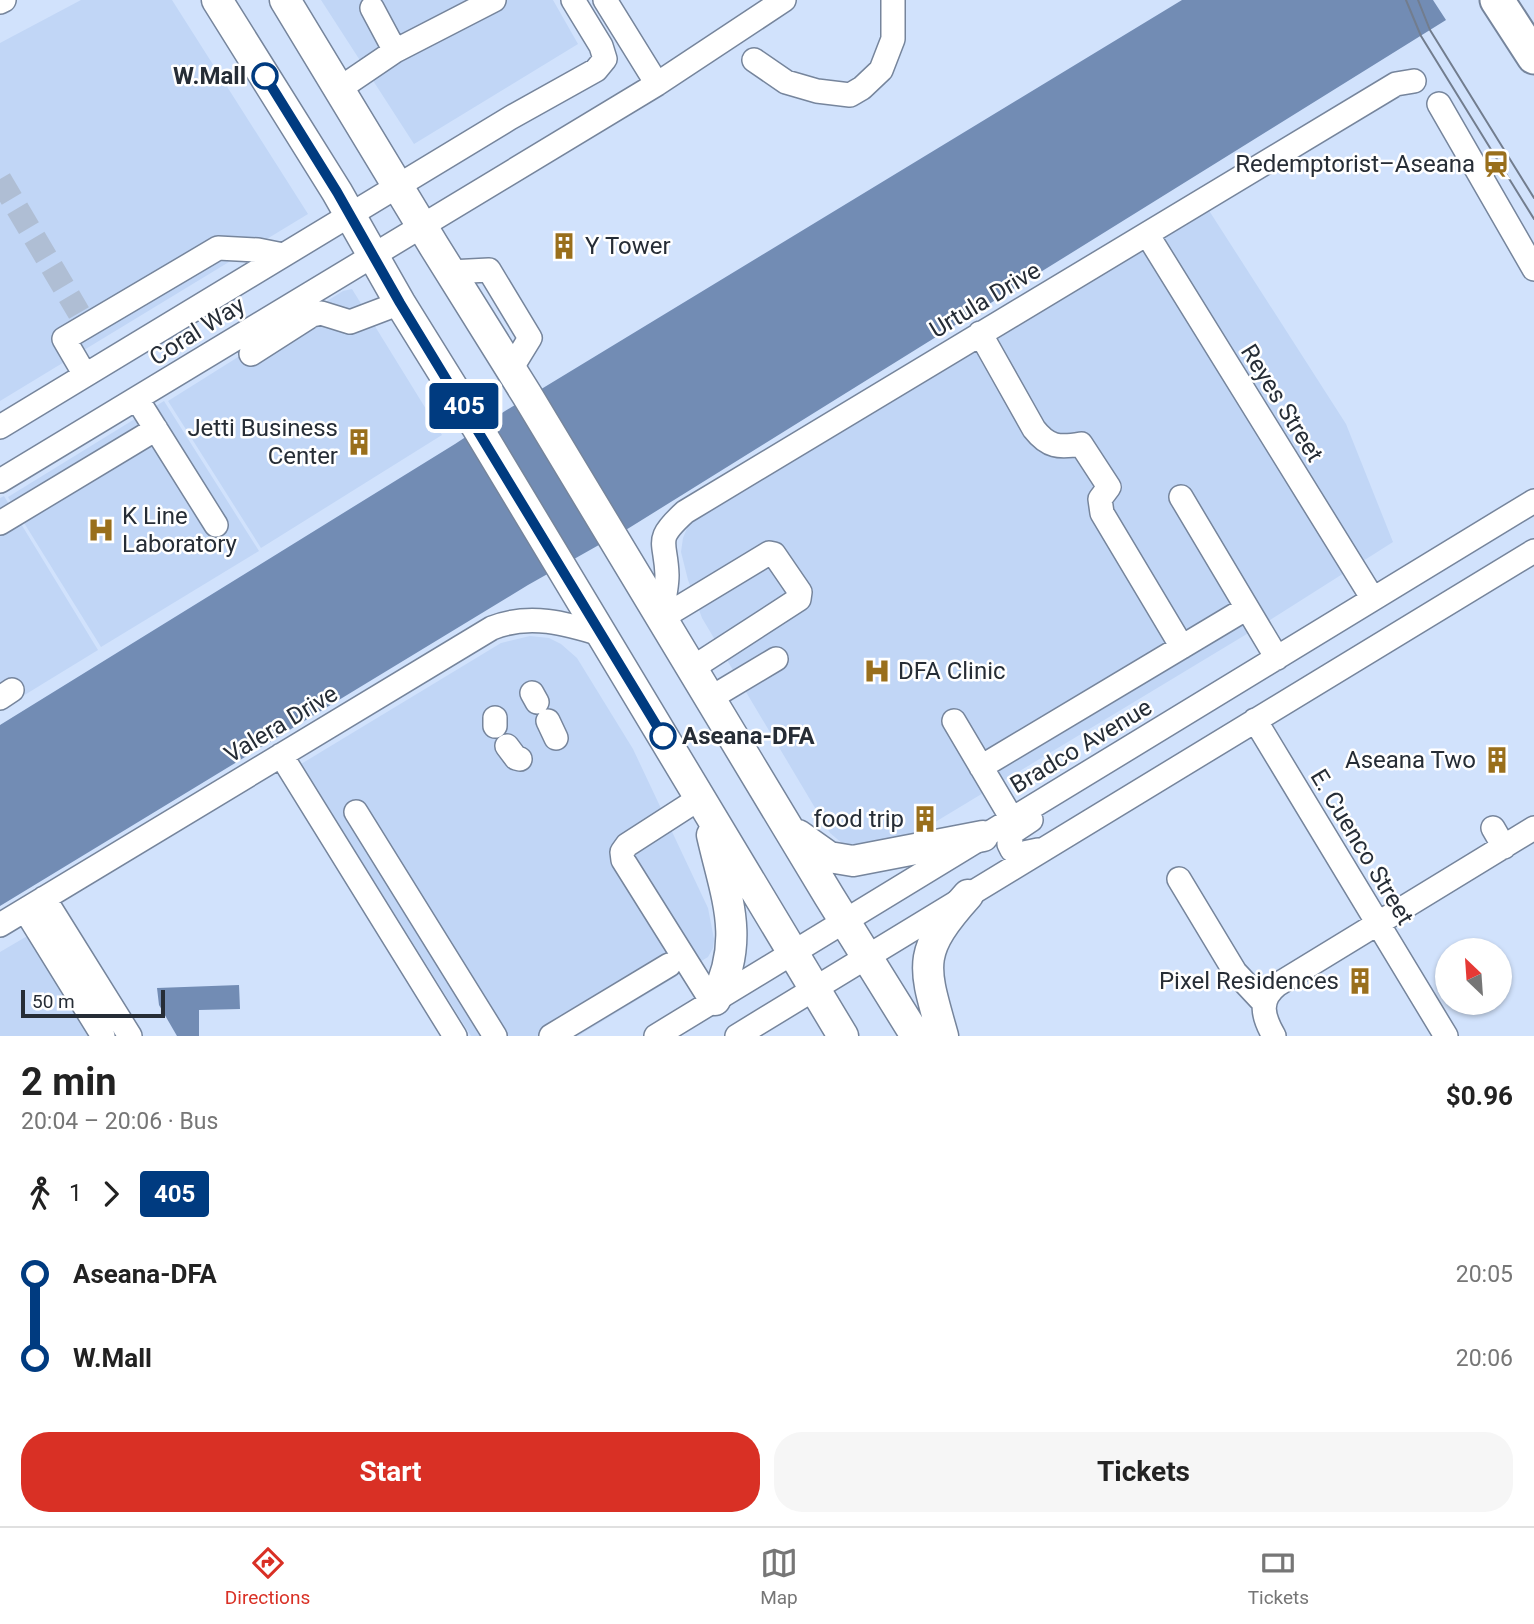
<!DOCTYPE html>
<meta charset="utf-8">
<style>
body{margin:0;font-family:Roboto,sans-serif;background:#f6f6f6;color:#222;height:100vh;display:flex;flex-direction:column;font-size:26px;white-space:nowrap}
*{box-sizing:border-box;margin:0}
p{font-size:23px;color:#767676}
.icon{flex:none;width:38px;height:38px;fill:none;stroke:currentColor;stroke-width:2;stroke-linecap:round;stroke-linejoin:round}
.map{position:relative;height:1036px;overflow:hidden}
.side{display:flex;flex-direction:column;background:#fff;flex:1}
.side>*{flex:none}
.badge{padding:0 14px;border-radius:5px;font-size:24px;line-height:46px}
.needle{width:46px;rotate:335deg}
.controls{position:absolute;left:1435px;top:938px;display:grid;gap:14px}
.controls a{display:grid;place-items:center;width:77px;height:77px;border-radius:50%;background:#fff;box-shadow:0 2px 5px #0004;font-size:35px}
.scale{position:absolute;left:21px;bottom:18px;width:144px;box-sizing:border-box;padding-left:7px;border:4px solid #262d36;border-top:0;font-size:19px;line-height:24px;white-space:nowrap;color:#262d36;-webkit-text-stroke:5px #fff;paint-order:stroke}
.map>.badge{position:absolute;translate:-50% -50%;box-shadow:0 0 0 4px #fff}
.legs{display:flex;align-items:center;gap:10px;height:77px;padding:0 21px;font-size:23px}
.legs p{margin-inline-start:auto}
.head{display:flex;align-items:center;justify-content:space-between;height:119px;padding:0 21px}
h1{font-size:38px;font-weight:700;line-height:52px}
.cta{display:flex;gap:14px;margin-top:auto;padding:14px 21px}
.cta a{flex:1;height:80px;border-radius:28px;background:#d93025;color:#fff;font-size:28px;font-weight:700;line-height:80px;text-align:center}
.cta a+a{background:#f6f6f6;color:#222}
ul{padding:0 21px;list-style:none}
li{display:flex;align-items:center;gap:24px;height:84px;font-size:26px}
li i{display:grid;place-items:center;width:10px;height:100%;margin:0 9px;background:currentColor}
li i::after{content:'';width:18px;height:18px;margin:-9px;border:5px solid;border-radius:50%;background:#fff}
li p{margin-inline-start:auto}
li:first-child i{background:linear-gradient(#0000 50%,currentColor 0)}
li:last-child i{background:linear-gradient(currentColor 50%,#0000 0)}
.menu{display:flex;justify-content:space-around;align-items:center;height:98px;border-top:2px solid #e0e0e0;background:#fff;font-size:19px;color:#767676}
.menu a{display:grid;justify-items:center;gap:4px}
.menu .selected{color:#d93025}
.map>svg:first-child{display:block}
.built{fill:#c1d6f6}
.water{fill:#728cb4}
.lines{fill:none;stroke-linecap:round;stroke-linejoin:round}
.minor-tunnel{stroke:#afbed4;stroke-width:23;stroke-dasharray:23 11;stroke-linecap:butt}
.minor-casing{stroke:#76859c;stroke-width:26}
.major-casing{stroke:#76859c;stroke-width:33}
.highway-casing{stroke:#76859c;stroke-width:37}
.minor{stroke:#fff;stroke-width:23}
.major{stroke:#fff;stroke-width:30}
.highway{stroke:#fff;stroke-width:33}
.tram{stroke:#727d8e;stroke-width:2}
.line-1-casing{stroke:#fff;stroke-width:16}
.line-1{stroke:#003b80;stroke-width:10}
.stop-1-dot{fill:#fff;stroke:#003b80;stroke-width:3.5}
.labels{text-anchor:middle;stroke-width:5;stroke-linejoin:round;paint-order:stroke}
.stop-label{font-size:24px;font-weight:bold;fill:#262d36;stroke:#fff;text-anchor:end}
.poi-label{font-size:24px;fill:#262d36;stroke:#fff;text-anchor:end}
.street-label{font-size:24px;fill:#262d36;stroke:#fff}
</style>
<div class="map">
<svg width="1534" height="1036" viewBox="0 0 1534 1036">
<rect width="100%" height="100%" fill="#d1e2fc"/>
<!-- built -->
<path class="built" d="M81,0h91l136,214 -308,187v-358z
M321,0h232l25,44 -164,100z
M1208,209l138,215 47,118 -123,78 -358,216 -44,9 -25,-1 -13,-11 -128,-215 -14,-38 -7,-28 2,-14 7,-17z
M352,289l90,146 -181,113 -93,-147 175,-110z
M164,401l95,150 -158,96 -93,-150z
M4,496l94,154 -98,60v-212z
M530,636l19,2 12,6 16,14 56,91 75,159 6,31 -1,9 -5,9 -130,79h-107l-170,-272 200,-121z
M53,921l70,115h-123v-84z"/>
<!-- water -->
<path class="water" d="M1182,0h251l13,20 -817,508 -101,57 -528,321v-181l455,-281 50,-33z
M239,985l1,24 -41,1v26h-22l-18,-31 -2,-17z"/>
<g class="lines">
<!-- minor-tunnel -->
<path class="minor-tunnel" d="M0,179l79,134"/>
<defs>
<path id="minor" d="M605,0l52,84
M0,2l4,-2
M372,8l23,43
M754,60l32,22 31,9 33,4 12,-7 19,-18 12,-31v-39
M339,89l56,-38 99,-51
M1439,104l95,165
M1147,234l226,365
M450,272l39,-2 41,68 -19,31
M980,333l54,96c14,18 25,19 47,15l28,43 -9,12 2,14 80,134
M251,354l61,-39 9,-2 29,9 50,-19
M85,375l-21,-36 154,-91 40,2 25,5
M137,399l79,126
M0,427l510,-309 86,-48 9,-11 -4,-13 -28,-46
M0,481l657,-397 127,-84
M1181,497l96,161
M0,523l156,-94
M660,619c3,-14 7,-30 7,-44 -1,-35 -14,-34 18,-63l711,-428 18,-3
M660,619l109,-66 5,1 26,38 -1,7 -108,70
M532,693l5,9
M0,698l12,-8
M709,699l67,-40
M495,718v8
M1255,720l191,316
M548,721l8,17
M954,721l58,98
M507,746l9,12 4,1
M281,755l174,281
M981,767l266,-159
M700,798l-73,47 -5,7 1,8 89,142
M356,812l139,224
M1031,820l-18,12 -4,12 3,6 7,4 19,-4
M1493,828l11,19
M1179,879l56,93 29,31
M44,898l86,138
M25,910l78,126
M0,925l492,-297c37,-15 74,-5 111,7
M551,1036l118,-71
M656,1036l878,-535
M737,1036l797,-485
M1274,1036c-11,-19 -16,-36 3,-51l257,-157"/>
<path id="major" d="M217,0l120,192 63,111 77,124 366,609
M285,0l149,246 93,149 302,501 87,140
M712,835c14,62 34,104 3,165
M798,835l31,22 24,4 130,-25
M943,1036c-20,-71 -27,-83 25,-141"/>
<path id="highway" d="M1497,0l37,57"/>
</defs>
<!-- minor casing -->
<use href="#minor" class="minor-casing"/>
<!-- major casing -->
<use href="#major" class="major-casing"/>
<!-- highway casing -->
<use href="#highway" class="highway-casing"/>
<!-- minor -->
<use href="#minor" class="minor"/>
<!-- major -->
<use href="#major" class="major"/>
<!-- highway -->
<use href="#highway" class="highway"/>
<!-- tram -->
<path class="tram" d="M1406,0l15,36 113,183
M1418,0l12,30 104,168"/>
</g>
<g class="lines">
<defs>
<path id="line-1" d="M265,76l72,116 63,111 263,433"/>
</defs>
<!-- line-1 casing -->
<use href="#line-1" class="line-1-casing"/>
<!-- line-1 -->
<use href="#line-1" class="line-1"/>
</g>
<!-- icons -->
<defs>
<symbol id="station-bare" viewBox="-9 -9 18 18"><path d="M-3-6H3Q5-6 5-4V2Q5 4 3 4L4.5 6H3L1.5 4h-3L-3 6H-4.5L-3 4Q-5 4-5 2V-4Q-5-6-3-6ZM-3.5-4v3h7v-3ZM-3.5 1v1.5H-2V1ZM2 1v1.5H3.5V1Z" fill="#996f1c" stroke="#fff" stroke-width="2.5" paint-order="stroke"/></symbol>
<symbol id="building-bare" viewBox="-9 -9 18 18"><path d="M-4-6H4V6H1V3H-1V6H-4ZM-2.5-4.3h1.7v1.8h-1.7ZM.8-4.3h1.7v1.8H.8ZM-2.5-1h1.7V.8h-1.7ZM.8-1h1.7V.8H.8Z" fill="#996f1c" stroke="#fff" stroke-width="2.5" paint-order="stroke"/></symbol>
<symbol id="hospital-bare" viewBox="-9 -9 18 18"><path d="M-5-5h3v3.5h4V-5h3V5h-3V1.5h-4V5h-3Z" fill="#996f1c" stroke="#fff" stroke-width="2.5" paint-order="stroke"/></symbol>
</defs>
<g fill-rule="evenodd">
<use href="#station-bare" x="1477" y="145" width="38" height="38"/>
<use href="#building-bare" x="545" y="227" width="38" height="38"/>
<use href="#building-bare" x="340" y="423" width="38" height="38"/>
<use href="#hospital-bare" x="82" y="511" width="38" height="38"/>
<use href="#hospital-bare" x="858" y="652" width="38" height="38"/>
<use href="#building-bare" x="1478" y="741" width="38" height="38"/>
<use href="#building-bare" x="906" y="800" width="38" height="38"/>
<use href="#building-bare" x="1341" y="962" width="38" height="38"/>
</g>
<!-- markers -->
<g class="stop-1-dot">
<circle cx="265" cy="76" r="12"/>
<circle cx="663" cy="736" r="12"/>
</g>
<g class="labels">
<!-- stop labels -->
<g class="stop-label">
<text x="246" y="84">W.Mall</text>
<text x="682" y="744" text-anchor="start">Aseana-DFA</text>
</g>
<!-- poi labels -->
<g class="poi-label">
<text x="1475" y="172">Redemptorist–Aseana</text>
<text x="585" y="254" text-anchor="start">Y Tower</text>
<text x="338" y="436">Jetti Business<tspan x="338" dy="28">Center</tspan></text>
<text x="122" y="524" text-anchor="start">K Line<tspan x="122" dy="28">Laboratory</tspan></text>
<text x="898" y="679" text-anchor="start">DFA Clinic</text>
<text x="1476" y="768">Aseana Two</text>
<text x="904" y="827">food trip</text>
<text x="1339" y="989">Pixel Residences</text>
</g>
<!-- street labels -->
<g class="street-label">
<text transform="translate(985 300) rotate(-31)" y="8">Urtula Drive</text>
<text transform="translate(197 331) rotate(-32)" y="8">Coral Way</text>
<text transform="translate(1282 403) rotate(58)" y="8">Reyes Street</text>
<text transform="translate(281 724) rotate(-31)" y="8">Valera Drive</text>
<text transform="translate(1081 746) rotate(-31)" y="8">Bradco Avenue</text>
<text transform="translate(1362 847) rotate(59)" y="8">E. Cuenco Street</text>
</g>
</g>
</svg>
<div class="controls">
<a><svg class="needle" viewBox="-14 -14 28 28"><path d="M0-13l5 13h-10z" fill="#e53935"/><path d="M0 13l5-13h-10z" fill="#767676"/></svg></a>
</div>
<div class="scale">50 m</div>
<b class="badge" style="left:464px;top:406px;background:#003b80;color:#fff">405</b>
</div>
<section class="side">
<div class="head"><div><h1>2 min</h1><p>20:04 – 20:06 · Bus</p></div><b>$0.96</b></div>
<div class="legs"><svg class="icon" aria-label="walk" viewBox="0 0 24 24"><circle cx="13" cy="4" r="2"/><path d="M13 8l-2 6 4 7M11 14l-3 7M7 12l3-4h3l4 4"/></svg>1<svg class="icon" aria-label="forward" viewBox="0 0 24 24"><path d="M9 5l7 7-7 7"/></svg><b class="badge" style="background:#003b80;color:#fff">405</b></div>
<ul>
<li><i style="color:#003b80"></i><b>Aseana-DFA</b><p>20:05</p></li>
<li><i style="color:#003b80"></i><b>W.Mall</b><p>20:06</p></li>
</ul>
<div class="cta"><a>Start</a><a>Tickets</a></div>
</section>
<nav class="menu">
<a class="selected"><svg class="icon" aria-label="directions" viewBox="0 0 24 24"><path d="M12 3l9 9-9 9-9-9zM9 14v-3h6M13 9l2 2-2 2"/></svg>Directions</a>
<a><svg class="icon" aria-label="map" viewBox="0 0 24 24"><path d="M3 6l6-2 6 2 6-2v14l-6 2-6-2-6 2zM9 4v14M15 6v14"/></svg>Map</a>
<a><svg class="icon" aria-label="tickets" viewBox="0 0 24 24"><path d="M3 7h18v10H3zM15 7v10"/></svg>Tickets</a>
</nav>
